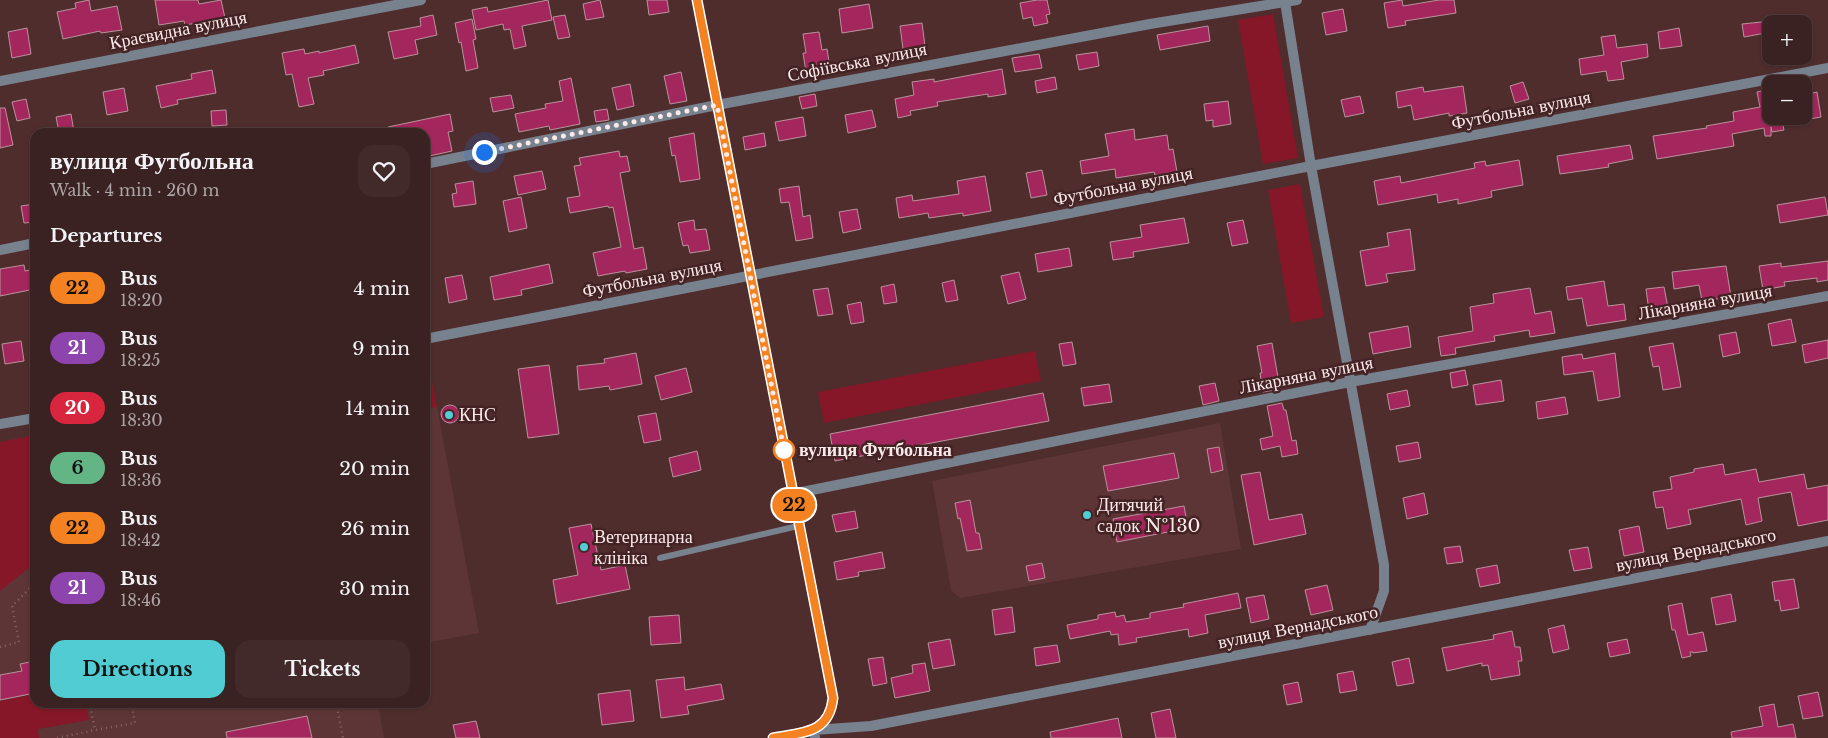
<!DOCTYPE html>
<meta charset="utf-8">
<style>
body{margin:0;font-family:"Libre Baskerville",serif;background:#422a2a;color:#f1f3f6;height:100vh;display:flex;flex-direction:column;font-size:19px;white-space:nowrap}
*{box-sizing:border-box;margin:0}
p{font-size:16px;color:#aca4a5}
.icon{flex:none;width:28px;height:28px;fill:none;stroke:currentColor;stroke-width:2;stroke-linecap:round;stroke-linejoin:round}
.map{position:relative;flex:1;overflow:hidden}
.panel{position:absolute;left:30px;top:128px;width:400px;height:580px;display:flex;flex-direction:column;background:#3b2222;border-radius:15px;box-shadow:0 1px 4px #0004,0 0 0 1px #543f40}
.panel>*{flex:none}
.badge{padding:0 10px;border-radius:16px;font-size:18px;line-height:32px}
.controls{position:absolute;left:1762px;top:15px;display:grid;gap:10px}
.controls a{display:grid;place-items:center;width:50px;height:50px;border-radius:10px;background:#3b2222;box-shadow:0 1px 4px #0004,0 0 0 1px #543f40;font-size:25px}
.you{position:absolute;width:25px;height:25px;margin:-12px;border:4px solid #fff;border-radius:50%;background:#1a73e8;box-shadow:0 0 0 8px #1a73e833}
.map>.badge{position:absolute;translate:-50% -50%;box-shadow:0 0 0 2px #fff}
h2{padding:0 20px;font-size:19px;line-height:45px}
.round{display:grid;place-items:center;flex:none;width:52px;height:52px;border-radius:15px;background:#422a2a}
.headline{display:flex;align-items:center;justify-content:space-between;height:85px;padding:0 20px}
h1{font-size:24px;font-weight:700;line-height:38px}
.button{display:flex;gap:10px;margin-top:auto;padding:10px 20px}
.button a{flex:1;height:58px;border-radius:15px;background:#51ccd2;color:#111;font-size:20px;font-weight:700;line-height:58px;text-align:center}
.button a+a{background:#422a2a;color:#f1f3f6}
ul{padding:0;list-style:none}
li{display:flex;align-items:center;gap:15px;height:60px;padding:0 20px}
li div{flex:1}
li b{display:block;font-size:19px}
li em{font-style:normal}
li .badge{min-width:55px;font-weight:700;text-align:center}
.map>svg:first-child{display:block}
.built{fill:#5d3536}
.green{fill:#861728}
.building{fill:#a3275c;stroke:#ba929d}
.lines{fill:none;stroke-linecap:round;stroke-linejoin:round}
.path{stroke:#846767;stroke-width:2.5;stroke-dasharray:1 4;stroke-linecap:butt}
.lane{stroke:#78818e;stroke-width:6}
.street{stroke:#78818e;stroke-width:10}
.secondary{stroke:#9ca9be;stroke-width:10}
.line-casing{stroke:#fff;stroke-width:11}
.line{stroke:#f58220;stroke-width:8}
.walk{stroke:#fceae9;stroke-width:5;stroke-dasharray:0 9}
.poi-dot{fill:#51ccd2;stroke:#442324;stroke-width:2}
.stop-dot{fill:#fff;stroke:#f58220;stroke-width:2.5}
.labels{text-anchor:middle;stroke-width:5;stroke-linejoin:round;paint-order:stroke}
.street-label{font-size:18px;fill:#fceae9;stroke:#442324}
.poi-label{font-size:18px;fill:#fceae9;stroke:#442324;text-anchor:start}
.stop-label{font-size:18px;font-weight:bold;fill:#fceae9;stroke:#442324;text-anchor:start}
</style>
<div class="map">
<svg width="1828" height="738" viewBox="0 0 1828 738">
<rect width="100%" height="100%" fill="#4f2d2d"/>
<!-- built -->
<path class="built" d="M425,357h2l10,50 42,226 -54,10z
M1220,423l21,126 -281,49 -9,-8 -19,-109z
M35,435v267l343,1 6,35h-384v-296z"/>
<!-- green -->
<path class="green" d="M1273,14l25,144 -35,6 -25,-144z
M1300,184l24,133 -33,6 -23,-133z
M1035,351l6,30 -217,42 -6,-31z
M425,357h2l10,50 -12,2z
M35,435v128l-35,28v-149z
M35,694v8l51,1 3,17 -51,9 1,9h-39v-37z"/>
<!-- building -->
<path class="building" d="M89,0l2,11 26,-5 5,24 -21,3 -1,-2 -37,8 -6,-27 19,-4 -1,-5z
M155,0h43l1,4 22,-4 4,18 -40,7 -1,-4 -25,4z
M548,0l4,20 -30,6 4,20 -12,3 -4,-20 -6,1 -1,-6 -27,6 -4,-20 15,-3 1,5z
M600,0l4,17 -18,3 -3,-16z
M647,0h20l2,12 -20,3z
M1037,0h10l3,14 -4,1 2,8 -14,3 -2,-9 -9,2 -3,-16z
M1402,0l1,6 36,-6h15l2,13 -51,8 1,4 -18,3 -4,-25z
M869,4l4,24 -31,5 -3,-24z
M1343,9l4,22 -21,4 -4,-22z
M433,15l4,20 -22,5 3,14 -24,5 -6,-27 33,-6 -1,-8z
M565,15l5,22 -12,2 -5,-22z
M472,19l4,20 -3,1 5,28 -12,3 -5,-29 -2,1 -4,-20z
M1771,21v11l-27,5 -2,-13z
M922,23l3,23 -22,3 -3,-23z
M1208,26l2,15 -50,9 -3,-15z
M27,28l4,26 -19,4 -4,-26z
M1679,28l3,18 -22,3 -2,-17z
M819,32l3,18 5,-1 3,19 -24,4 -3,-19h3l-3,-19z
M1615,35l2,13 30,-4 1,13 -27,5 3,17 -16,2 -2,-10 -25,4 -2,-16 25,-4 -3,-18z
M355,45l4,18 -36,8 1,4 -16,3 6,26 -15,3 -7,-33 -6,1 -4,-22 22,-4 1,5 14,-3v2z
M1097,52l2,14 -20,4 -3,-15z
M1039,54l3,14 -27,4 -3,-14z
M1002,69l4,25 -18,3v-3l-51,8 1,4 -28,5 1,4 -13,3 -3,-19 19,-4 -2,-13 22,-3v3z
M212,70l4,23 -39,7 1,4 -17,4 -5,-22 36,-7 -1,-5z
M681,72l6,29 -17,3 -6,-28z
M1055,77l2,12 -20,4 -2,-12z
M571,78l9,46 -30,6 -1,-4 -30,6 -4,-18 31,-6 -1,-4 18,-3 -4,-20z
M1523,82l6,17 -14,4 -5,-17z
M630,84l4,22 -17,4 -5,-22z
M1463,86l4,27 -18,3v-3l-35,7 -3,-15 -13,3 -2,-16 27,-5 1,5z
M124,88l4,23 -21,4 -4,-23z
M1769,89l2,27h24l1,6 -13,3 1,5 -12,2 -1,-5v9h-6l-1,-8 -32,6 2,12 -77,13 -4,-23 54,-8 -1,-2 28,-5 -1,-9 27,-5 -3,-15z
M1817,92l4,25 -17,3v-25z
M815,94l2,12 -15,3 -3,-12z
M511,95l3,13 -21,4 -3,-14z
M1360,96l4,17 -19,4 -4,-17z
M26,99l4,19 -13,3 -5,-19z
M1228,101l3,23 -18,3v-7l-7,1 -2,-17z
M0,108h5l8,37 -13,3z
M607,109l2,11 -13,2 -2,-11z
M226,110l1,15 -15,1 -1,-15z
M872,110l4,17 -28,6 -3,-18z
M71,114l3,18h-15l-3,-15z
M450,114l3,17 -5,1 4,19 -27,6v-25h-36l-1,-5z
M803,117l3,19 -27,5 -4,-19z
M1134,129l1,11 32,-5 2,15 4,-1 4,23 -22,3 -1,-3 -38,6 -1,-9 -33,5 -2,-13 29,-5 -4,-22z
M694,133l6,46 -20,3 -5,-27 -3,1 -3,-18z
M764,133l2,13 -21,4 -2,-13z
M1630,145l3,14 -25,5 1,3 -49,7 -3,-18z
M619,151l1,6 7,-1 3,15 -10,2 14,76 9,-2 4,22 -21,4 -1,-2 -27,5 -5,-23 28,-6 -8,-40 -4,1 -1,-2 -38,7 -3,-15 13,-2 -6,-30 7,-1 -2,-7z
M1519,160l4,25 -32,6 1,6 -34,7v-5l-20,4 -1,-9 -59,11 -4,-24 26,-5 1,7 74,-15 -1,-5 11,-2 1,5z
M1042,170l5,25 -16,3 -5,-25z
M542,171l4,18 -28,6 -4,-19z
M985,176l6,35 -28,5v-3l-34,5 -1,-5 -29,5 -3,-20 16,-3 1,6 46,-7 -2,-13z
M473,181l3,23 -22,3 -2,-13 5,-1 -2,-9z
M799,186l4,31 7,-2 3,23 -17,3 -7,-39 -8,1 -2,-14z
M521,197l6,31 -18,4 -6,-31z
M1825,197l3,18 -48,8 -3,-18z
M35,204v18l-11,1 -3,-17z
M857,209l4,20 -18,4 -4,-21z
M1184,218l5,25 -56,9 1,5 -21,3 -3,-18 32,-5 -2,-12z
M694,220l1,10 11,-1 4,21 -20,3 -2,-8 -5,1 -5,-23z
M1243,220l5,23 -16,3 -5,-23z
M1410,229l5,41 -29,4 2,8 -22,4 -6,-35 29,-5 -2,-13z
M1069,248l3,18 -34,6 -3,-18z
M1828,261v19l-11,2v-4l-33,4 1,4 -22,4 -4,-24 22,-3v4z
M549,264l4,19 -32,7 1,5 -28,5 -4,-23z
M24,265l1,6 10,-2v20l-35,7v-27z
M1726,266l5,31 -29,4 -3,-16 -25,4 -2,-17z
M1019,272l7,27 -18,5 -7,-28z
M462,275l5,24 -18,4 -4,-25z
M954,280l4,20 -12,2 -4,-19z
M1604,281l4,25 16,-2 2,16 -39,6 -5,-28 -14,2 -2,-13z
M894,284l3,18 -13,2 -3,-17z
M1664,287l4,21 -19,3 -3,-22z
M828,288l5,26 -15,2 -5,-26z
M1530,288l5,26 16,-3 4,22 -25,4 -1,-7 -35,6 1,5 -40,7 1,6 -15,2 -3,-19 35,-6 -3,-24 24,-4 -1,-9z
M861,302l3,20 -13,2 -4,-19z
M1791,319l5,23 -24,4 -4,-22z
M1408,326l3,21 -38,7 -4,-21z
M1736,332l4,21 -17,4 -4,-22z
M1828,340v18l-23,5 -3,-18z
M21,341l3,20 -19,3 -3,-20z
M1072,342l4,22 -13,2 -4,-22z
M1272,343l8,46 -17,3 -3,-19h2l-5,-27z
M1673,343l8,44 -18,3 -4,-24 -6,1 -4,-20z
M636,353l6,31 -32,6 -1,-4 -30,4 -2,-24 28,-3 -1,-4z
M1615,353l5,44 -22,4 -5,-30 -29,4 -2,-18 20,-3 1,5z
M549,365l10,69 -31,4 -10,-69z
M686,368l6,24 -31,8 -6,-24z
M1465,370l3,15 -16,3 -2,-15z
M1501,380l3,21 -28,4 -3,-20z
M1215,383l4,18 -16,4 -4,-19z
M1109,384l3,18 -28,4 -3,-18z
M1407,390l3,16 -20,4 -3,-16z
M1043,393l6,28 -214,40 -5,-27z
M1565,397l3,17 -30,5 -2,-17z
M1282,403l2,7h2l6,31 4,-1 2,14 -16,3 -2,-11 -18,4 -2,-11 13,-3 -6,-30z
M441 414a9 9 0 1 1 18 0a9 9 0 1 1-18 0Z
M656,413l5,27 -17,3 -6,-27z
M1418,442l3,16 -22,4 -3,-16z
M1219,447l4,23 -12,3 -4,-24z
M697,451l4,19 -28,7 -4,-19z
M1174,453l5,25 -71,13 -5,-25z
M1723,464l2,11 31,-6 3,13 45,-8 3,15 21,-4v35l-30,6 -7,-34 -33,6 4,23 -16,4 -5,-26 -53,11 3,14 -24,5 -4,-22 -7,1 -3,-16 19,-3 -2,-12 24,-5v-3z
M1260,472l9,48 33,-6 4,20 -52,11 -13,-70z
M1424,493l4,21 -21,5 -4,-21z
M970,500l6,33h3l3,16 -15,2 -7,-33 -2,1 -3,-16z
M1184,506l4,22 -71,14 -4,-23z
M855,511l3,17 -22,4 -4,-17z
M591,524l10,46 24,-5 5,24 -73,15 -4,-24 25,-5 -9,-47z
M1639,526l5,26 -20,4 -5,-26z
M1460,546l3,16 -16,2 -3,-16z
M1588,547l4,21 -18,3 -5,-21z
M882,552l3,16 -27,4 1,4 -22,4 -3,-18z
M1042,563l3,15 -16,3 -3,-15z
M1497,565l3,18 -20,4 -4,-18z
M1794,579l5,29 -18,3 -2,-11 -4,1 -3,-19z
M1327,585l6,25 -22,5 -6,-25z
M1238,593l3,15 -36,7 3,18 -19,4 -1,-8 -52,9 1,4 -18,3 -1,-11 -7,1 -1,-4 -40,8 -3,-14 31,-6v-4l17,-3 1,5 8,-2 2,7 24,-4v-5l34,-6 -1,-3z
M1731,594l5,27 -20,4 -5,-27z
M1264,595l5,24 -18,4 -5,-25z
M1682,603l6,32 15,-3 4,19 -14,2v-1h-3l1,4 -9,2 -7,-28h-3l-4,-24z
M1012,607l3,25 -20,3 -3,-25z
M679,615l2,28 -30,2 -2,-28z
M1564,625l5,24 -16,4 -5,-24z
M1512,631l3,16h5l2,14h-4l2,14 -29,5 -3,-15 -6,1v-3l-35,8 -5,-23 52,-9 -1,-4z
M950,639l5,26 -22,4 -5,-26z
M1627,639l3,14 -20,4 -3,-14z
M1057,645l3,17 -24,4 -2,-18z
M883,657l4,26 -14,3 -5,-27z
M1409,658l5,25 -17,3 -5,-24z
M35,661v32l-35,7v-25l22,-4 -2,-7z
M925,663l5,28 -35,7 -4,-20 22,-5 -1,-8z
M1353,671l4,19 -17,3 -3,-19z
M684,677l1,13 36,-6 3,15 -37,7 2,8 -28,4 -5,-38z
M1298,682l4,20 -15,3 -4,-20z
M630,690l4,31 -32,4 -4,-31z
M1818,692l5,24 -20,3 -5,-23z
M1774,704l4,23 15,-3 3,14h-64l-1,-6 32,-6 -4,-19z
M1170,709l6,29h-20l-5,-25z
M307,716l5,22h-85l-1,-6z
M1118,718l4,20h-71l-1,-6z
M476,721l4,17h-24l-3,-13z"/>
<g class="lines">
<!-- path -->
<path class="path" d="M0,647l19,-5 -7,-36 23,-23
M103,702l-13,3 5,25 40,-7 -4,-21
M336,702l7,36
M57,738l38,-8"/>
<!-- lane -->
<path class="lane" d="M660,558l138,-32"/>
<!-- street -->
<path class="street" d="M1285,2l26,164 73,399v26l-14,39
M0,81l421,-81
M425,164l292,-59 433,-81 147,-24
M0,250l35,-7
M425,339l886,-173 517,-98
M0,424l35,-6
M792,494l558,-112 478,-86
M815,738l-1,-8 57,-4 957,-185"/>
<!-- secondary -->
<path class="secondary" d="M697,0l136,698c-4,36 -30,34 -60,40"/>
</g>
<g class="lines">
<defs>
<path id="line" d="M697,0l136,698c-4,36 -30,34 -60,40"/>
</defs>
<!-- line casing -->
<use href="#line" class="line-casing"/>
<!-- line -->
<use href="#line" class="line"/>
<!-- walk -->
<path class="walk" d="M484,152l233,-47 67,345"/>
</g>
<!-- markers -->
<g class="poi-dot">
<circle cx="449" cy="415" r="5"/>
<circle cx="1087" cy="515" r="5"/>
<circle cx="584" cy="547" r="5"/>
</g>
<circle class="stop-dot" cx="784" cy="450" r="10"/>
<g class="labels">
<!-- street labels -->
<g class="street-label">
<text transform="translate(178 30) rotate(-11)" y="6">Краєвидна вулиця</text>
<text transform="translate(857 62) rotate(-11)" y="6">Софіївська вулиця</text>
<text transform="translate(1521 110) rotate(-11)" y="6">Футбольна вулиця</text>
<text transform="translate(1123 186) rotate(-11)" y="6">Футбольна вулиця</text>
<text transform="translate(652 278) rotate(-11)" y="6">Футбольна вулиця</text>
<text transform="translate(1705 302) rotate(-10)" y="6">Лікарняна вулиця</text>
<text transform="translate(1306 375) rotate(-11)" y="6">Лікарняна вулиця</text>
<text transform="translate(1696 550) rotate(-11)" y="6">вулиця Вернадського</text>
<text transform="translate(1298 627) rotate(-11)" y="6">вулиця Вернадського</text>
</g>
<!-- poi labels -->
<g class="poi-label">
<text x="459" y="421">КНС</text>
<text x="1097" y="511">Дитячий<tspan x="1097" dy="21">садок №130</tspan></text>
<text x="594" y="543">Ветеринарна<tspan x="594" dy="21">клініка</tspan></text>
</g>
<!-- stop labels -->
<g class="stop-label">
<text x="799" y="456">вулиця Футбольна</text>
</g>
</g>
</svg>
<div class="controls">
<a>+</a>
<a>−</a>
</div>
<div class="you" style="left:484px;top:152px"></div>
<b class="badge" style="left:794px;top:505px;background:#f58220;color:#111">22</b>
<section class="panel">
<div class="headline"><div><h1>вулиця Футбольна</h1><p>Walk · 4 min · 260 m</p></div><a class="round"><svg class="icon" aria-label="heart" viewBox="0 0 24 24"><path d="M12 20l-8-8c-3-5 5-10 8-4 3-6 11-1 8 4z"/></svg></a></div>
<h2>Departures</h2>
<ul>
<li><span class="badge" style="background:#f58220;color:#111">22</span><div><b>Bus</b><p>18:20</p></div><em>4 min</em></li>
<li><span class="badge" style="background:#8e44ad;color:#fff">21</span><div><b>Bus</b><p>18:25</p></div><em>9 min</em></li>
<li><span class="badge" style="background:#d7263d;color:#fff">20</span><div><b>Bus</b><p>18:30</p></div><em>14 min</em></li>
<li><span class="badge" style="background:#64b586;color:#111">6</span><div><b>Bus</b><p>18:36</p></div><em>20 min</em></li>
<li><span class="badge" style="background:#f58220;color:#111">22</span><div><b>Bus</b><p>18:42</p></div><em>26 min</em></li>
<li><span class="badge" style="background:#8e44ad;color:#fff">21</span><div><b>Bus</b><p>18:46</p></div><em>30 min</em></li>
</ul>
<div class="button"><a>Directions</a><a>Tickets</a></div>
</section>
</div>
